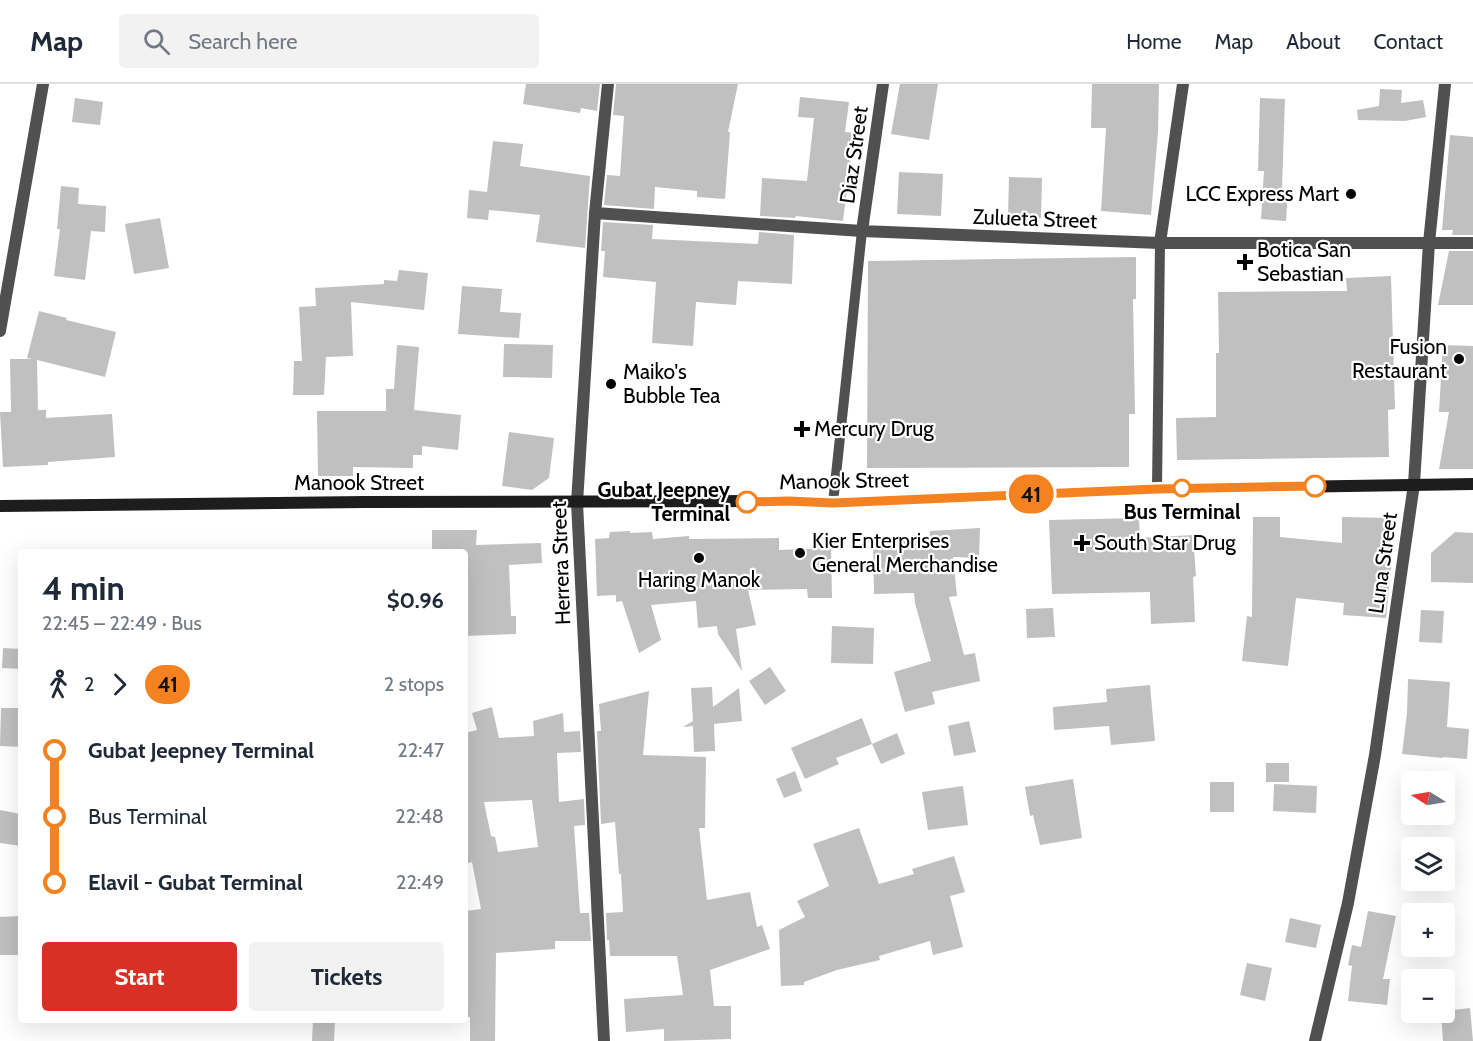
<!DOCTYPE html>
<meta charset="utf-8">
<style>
body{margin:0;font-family:Cabin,sans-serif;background:#f2f2f3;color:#1f2937;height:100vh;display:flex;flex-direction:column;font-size:22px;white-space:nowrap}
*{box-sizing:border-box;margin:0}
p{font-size:20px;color:#747a83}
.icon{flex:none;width:33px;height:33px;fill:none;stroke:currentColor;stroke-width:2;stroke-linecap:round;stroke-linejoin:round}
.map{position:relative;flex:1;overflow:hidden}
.sheet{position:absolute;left:18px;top:465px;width:450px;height:474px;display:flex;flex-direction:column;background:#fff;border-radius:6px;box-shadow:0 6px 24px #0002}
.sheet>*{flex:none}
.badge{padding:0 12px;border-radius:20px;font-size:21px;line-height:39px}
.needle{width:39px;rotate:281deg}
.fabs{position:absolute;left:1401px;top:687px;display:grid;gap:12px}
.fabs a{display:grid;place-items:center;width:54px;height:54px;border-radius:6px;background:#fff;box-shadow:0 6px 24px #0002;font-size:30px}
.map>.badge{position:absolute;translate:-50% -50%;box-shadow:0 0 0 3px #fff}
.legs{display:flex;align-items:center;gap:9px;height:66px;padding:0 24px;font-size:20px}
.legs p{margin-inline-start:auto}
.summary{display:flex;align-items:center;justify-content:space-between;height:102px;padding:0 24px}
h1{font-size:33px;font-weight:800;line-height:45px}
.cta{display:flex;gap:12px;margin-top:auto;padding:12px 24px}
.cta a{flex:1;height:69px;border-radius:6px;background:#d93025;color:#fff;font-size:24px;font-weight:800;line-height:69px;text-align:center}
.cta a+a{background:#f2f2f3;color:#1f2937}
ul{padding:0 24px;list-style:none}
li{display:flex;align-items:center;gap:21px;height:66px;font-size:22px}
li i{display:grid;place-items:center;width:9px;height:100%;margin:0 8px;background:currentColor}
li i::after{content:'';width:15px;height:15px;margin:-8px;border:4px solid;border-radius:50%;background:#fff}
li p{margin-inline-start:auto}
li:first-child i{background:linear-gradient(#0000 50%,currentColor 0)}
li:last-child i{background:linear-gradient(currentColor 50%,#0000 0)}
header{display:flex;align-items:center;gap:36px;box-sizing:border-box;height:84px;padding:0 30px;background:#fff;border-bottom:2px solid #e0e1e3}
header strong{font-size:28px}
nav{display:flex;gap:33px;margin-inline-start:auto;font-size:21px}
.search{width:420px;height:54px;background:#f2f2f3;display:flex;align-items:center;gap:15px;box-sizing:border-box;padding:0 21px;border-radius:6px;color:#747a83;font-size:22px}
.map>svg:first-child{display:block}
.building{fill:#c0c0c0;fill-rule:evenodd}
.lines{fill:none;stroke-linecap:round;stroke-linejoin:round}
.lane{stroke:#505050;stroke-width:10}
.street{stroke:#505050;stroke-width:12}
.secondary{stroke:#1d1d1d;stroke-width:12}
.line-1-casing{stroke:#fff;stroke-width:14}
.line-1{stroke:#f58220;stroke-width:9}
.poi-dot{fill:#000;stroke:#fff;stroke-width:2}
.stop-1-dot{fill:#fff;stroke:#f58220;stroke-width:3}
.labels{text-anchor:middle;stroke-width:4.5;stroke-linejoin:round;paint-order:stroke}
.street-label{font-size:21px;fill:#000;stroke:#fff}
.poi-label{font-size:21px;fill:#000;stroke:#fff;text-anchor:start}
.stop-label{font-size:21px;font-weight:bold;fill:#000;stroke:#fff;text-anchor:end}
</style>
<header>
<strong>Map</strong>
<div class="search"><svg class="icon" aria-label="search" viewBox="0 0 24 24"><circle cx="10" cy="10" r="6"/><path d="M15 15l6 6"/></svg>Search here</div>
<nav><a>Home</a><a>Map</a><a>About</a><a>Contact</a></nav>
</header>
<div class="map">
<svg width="1473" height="957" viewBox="0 0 1473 957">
<rect width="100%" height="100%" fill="#fff"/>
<!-- building -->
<path class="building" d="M526,0h74l-3,27 -16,-3 -1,5 -57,-9z
M616,0h122l-10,48h2l-5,67 -28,-2v-6l-42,-4 -1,22 -50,-4 3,-30 13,1 4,-60 -11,-1z
M900,0h38l-9,56 -38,-6z
M1092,0h67l-1,48 -7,83 -50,-4 5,-83h-15z
M1380,5l22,1 -1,13 22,-3 3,17 -21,4 -47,-1 -1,-10 22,-4z
M800,13l49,5 -4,30 9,1 -11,88 -47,-5 -1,2 -35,-2 2,-38 45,3 7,-63 -16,-1z
M75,14l28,4 -3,23 -28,-3z
M1260,14l25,1 -3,90h6l-2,32 -25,-2 3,-48h-6z
M1450,51l23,2v98h-21l1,-5h-11z
M493,57l30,3 -3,22 70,10 -5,72 -49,-6 4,-27 -51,-5 -1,10 -21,-2 2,-28 18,2z
M899,88l44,2 -2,42 -44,-2z
M1009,93l33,1 -1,40 -33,-1z
M61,102l18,2 -1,16 28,2 -1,26 -14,-1 -6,49 -31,-4 6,-47h-3z
M160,134l9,50 -35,6 -9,-50z
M603,138l50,3 -1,14 106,5 1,-12 35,3 -2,49 -54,-3 -2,24 -40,-3 -3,44 -41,-3 4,-61 -53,-5 2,-26h-4z
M1449,167h24v54h-35z
M1136,173v42h-3l2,115h-6v53l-262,1 1,-207z
M399,186l29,3 -4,37 -73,-8 2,54 -27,1 -2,38h-31l1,-34h8l-3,-54 17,-1 -1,-18 69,-4v-4l13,1z
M1391,192l4,133 -7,1 1,47 -212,3 -1,-42 40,-1v-64h3l-1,-61 129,-1 -1,-13z
M462,202l40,3 -2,23 21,1 -2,25 -61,-4z
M39,227l28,7 -1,2 50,12 -11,45 -68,-17 1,50h8v8l66,-4 3,43 -67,5v3l-45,2 -3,-55h11l-1,-53h22l-5,-1z
M504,260l49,1 -1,33 -49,-1z
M397,261l22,2 -5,63 47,5 -3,35 -36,-4v9h-9v13l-60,-1v9h-35l-1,-65h69v-22h8z
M1443,261l30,1v123h-34l10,-57h-10z
M509,348l45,6 -5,40 -17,12 -30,-4z
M1253,433h27v20l62,6v-26l50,1v41l-6,59 -43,-3 1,-12 -48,-5 -8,68 -46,-5 5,-45 5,1z
M1139,434l1,20 53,-3 3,41 -3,1 2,45 -44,2 -1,-32 -98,2 -3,-74z
M980,444l-1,30 -26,-1 4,39 -8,1 15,58 11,-2 5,28 -48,11 3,12 -30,8 -11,-40 37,-11 -16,-58 -1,-10 -40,1 -1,-53h57v-10z
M432,446h45l-1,15 65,-2 1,20 -33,2 2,51h5v18l-51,2v-84l-33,-1z
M630,447v2l22,-1 1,7 36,-3v3l90,-1v12l52,-2 1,50h-24l-1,-9 -59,1 8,35 -20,4 6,42 -24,-37 -1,-8 -19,2 -2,-27 -45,4 10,35 -22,13 -17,-52 -6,1v-7l-19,1 -2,-57 14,-1 1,-6z
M1455,448l18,1v50l-42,-1v-29z
M1053,524l2,29 -28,1 -1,-29z
M1421,526l23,1 -2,32 -23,-1z
M832,542l42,2 -1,36 -42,-1z
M3,564l18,1v20l-19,-1z
M770,583l16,24 -21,14 -16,-24z
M1408,595l42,3 -3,45 22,2 -2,30 -24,-2v1l-41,-4 5,-41z
M1150,601l5,56 -44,4 -2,-19 -55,4 -1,-23 54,-5 -1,-13z
M712,603l1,20 26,-19 3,33 -28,3 1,27 -21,1 -1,-26 -10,1 10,-6 -2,-33z
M649,607l-6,64 63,2 -1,71h-6l8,72 43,-8 7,35 5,-2 8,24 -60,21 4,36h17v33l-67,2v-12l-38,3 -2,-33 59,-4 -6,-39h-67l-1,-16h-2l-1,-27 17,-1 -2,-38h-2l-4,-52 -14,2 -4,-93h4l-2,-27z
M492,623l7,31 35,-2 -1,-15 30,-8 1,19 16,-1 1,21 -24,1 2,49 25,-3 1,26 -11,1 6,87h9l2,28h-36v8l-59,4 -1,88h-25v-24h-5v-106l16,-2 -9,-47 -7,2v-131l12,-3 -5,-17zM532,716l6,47 -40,5 -3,-15 -4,-1 -7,-34z
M1,624h20v39l-21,-1z
M862,634l10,26 -36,14 3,6 -34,15 -14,-31z
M969,637l7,31 -22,4 -6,-30z
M897,649l8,21 -24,10 -9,-20z
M1266,679h23v19h-23z
M795,687l7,20 -18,7 -8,-19z
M1073,695l9,59 -42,7 -7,-30 -3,1 -5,-29z
M1210,698h24v30h-24z
M1274,700l43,2 -1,27 -43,-2z
M963,702l5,39 -40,5 -6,-38z
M0,726l21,4v32l-21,-3z
M859,744l20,56 35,-10 -2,-5 42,-13 11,36 -15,4 13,51 -30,8 -3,-14 -51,15 1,4 -43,10 -33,12v3l-23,1 -2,-56 26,-13 -8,-16 32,-15 -16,-42z
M1368,827l28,5 -13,63h7l-3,26 -39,-4 4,-35 -4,-1 4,-20 9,2z
M21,832v39h-21v-38z
M1290,834l31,7 -5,23 -31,-6z
M1247,879l25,5 -7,33 -25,-6z
M1470,924l3,33h-30l-2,-29h3v-1z
M313,936l22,1 -1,20h-22z"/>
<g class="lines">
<!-- lane -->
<path class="lane" d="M1157,405l3,-246
M833,419l29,-272"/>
<!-- street -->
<path class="street" d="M595,129l267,18 298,12h313
M862,147l21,-147
M1160,159l23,-159
M0,247l43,-247
M604,957l-27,-538 18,-290 13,-129
M1315,957l33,-138 27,-148 39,-271 15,-241 16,-159"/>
<!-- secondary -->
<path class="secondary" d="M0,422l365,-4 425,-1 43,2 324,-14 316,-5"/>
</g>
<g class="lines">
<defs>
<path id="line-1" d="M747,418l42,-1 44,2 324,-14 158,-3"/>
</defs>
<!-- line-1 casing -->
<use href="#line-1" class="line-1-casing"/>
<!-- line-1 -->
<use href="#line-1" class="line-1"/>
</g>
<!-- markers -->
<g class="poi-dot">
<circle cx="1351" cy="110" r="6"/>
<path d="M1242 169h6v6h6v6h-6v6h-6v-6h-6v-6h6z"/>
<circle cx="1459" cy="275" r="6"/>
<circle cx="611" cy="300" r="6"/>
<path d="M799 336h6v6h6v6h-6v6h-6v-6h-6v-6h6z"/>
<path d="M1079 450h6v6h6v6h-6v6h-6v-6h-6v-6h6z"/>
<circle cx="800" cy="469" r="6"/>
<circle cx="699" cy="474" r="6"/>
</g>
<g class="stop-1-dot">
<circle cx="1315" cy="402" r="10"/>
<circle cx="1182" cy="404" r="8"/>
<circle cx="747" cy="418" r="10"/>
</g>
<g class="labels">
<!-- street labels -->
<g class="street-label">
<text transform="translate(854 71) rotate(-82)" y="7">Diaz Street</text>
<text transform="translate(1035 135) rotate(2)" y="7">Zulueta Street</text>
<text transform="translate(844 397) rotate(-1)" y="7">Manook Street</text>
<text x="359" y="406">Manook Street</text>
<text transform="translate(561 479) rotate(-92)" y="7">Herrera Street</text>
<text transform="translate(1383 479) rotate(-82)" y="7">Luna Street</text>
</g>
<!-- poi labels -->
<g class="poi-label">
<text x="1339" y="117" text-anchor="end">LCC Express Mart</text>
<text x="1257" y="173">Botica San<tspan x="1257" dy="24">Sebastian</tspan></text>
<text x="1447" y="270" text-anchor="end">Fusion<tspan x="1447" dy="24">Restaurant</tspan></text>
<text x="623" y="295">Maiko's<tspan x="623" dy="24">Bubble Tea</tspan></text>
<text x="814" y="352">Mercury Drug</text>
<text x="812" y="464">Kier Enterprises<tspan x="812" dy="24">General Merchandise</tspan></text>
<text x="1094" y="466">South Star Drug</text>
<text x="699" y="503" text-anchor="middle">Haring Manok</text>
</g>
<!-- stop labels -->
<g class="stop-label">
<text x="730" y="413">Gubat Jeepney<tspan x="730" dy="24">Terminal</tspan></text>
<text x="1182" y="435" text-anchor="middle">Bus Terminal</text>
</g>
</g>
</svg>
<div class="fabs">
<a><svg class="needle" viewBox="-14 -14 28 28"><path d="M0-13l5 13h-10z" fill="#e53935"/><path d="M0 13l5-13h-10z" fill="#747a83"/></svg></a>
<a><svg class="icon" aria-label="layers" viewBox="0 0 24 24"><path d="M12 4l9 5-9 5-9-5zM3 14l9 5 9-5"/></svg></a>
<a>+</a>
<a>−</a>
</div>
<b class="badge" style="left:1031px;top:410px;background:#f58220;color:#111">41</b>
<section class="sheet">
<div class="summary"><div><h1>4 min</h1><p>22:45 – 22:49 · Bus</p></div><b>$0.96</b></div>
<div class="legs"><svg class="icon" aria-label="walk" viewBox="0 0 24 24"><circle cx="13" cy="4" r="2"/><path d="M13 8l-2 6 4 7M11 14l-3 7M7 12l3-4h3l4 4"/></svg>2<svg class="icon" aria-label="forward" viewBox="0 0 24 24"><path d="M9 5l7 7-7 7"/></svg><b class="badge" style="background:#f58220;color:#111">41</b><p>2 stops</p></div>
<ul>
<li><i style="color:#f58220"></i><b>Gubat Jeepney Terminal</b><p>22:47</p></li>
<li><i style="color:#f58220"></i><span>Bus Terminal</span><p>22:48</p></li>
<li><i style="color:#f58220"></i><b>Elavil - Gubat Terminal</b><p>22:49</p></li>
</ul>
<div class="cta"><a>Start</a><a>Tickets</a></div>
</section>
</div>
